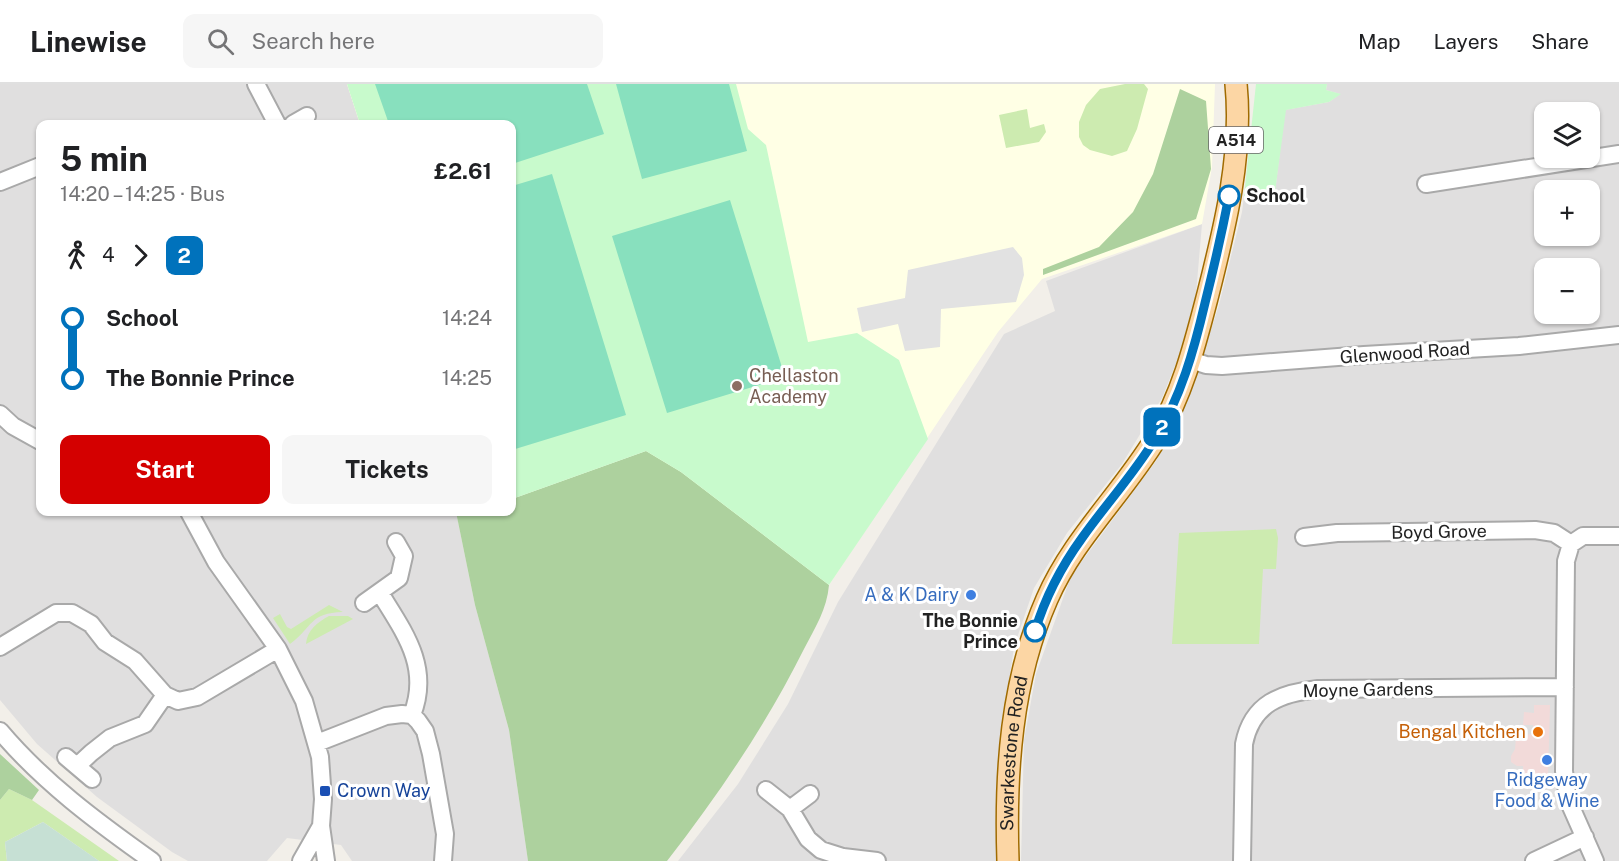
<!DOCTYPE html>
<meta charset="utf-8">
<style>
body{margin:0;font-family:"Public Sans",sans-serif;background:#f6f6f6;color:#202124;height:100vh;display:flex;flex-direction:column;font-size:22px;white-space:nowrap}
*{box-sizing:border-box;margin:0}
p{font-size:20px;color:#757577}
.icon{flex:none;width:33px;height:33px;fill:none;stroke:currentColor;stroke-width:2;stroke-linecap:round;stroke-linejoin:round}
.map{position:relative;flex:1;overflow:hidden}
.panel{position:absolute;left:36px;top:36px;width:480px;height:396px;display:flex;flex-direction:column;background:#fff;border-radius:12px;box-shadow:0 2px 4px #0004}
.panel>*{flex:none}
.badge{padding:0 12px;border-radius:9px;font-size:21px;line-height:39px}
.fabs{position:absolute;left:1534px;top:18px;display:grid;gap:12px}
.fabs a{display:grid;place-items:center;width:66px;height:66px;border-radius:12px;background:#fff;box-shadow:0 2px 4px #0004;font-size:30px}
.map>.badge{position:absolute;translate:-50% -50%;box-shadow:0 0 0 3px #fff}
.legs{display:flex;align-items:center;gap:9px;height:66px;padding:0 24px;font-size:20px}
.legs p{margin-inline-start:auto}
.overview{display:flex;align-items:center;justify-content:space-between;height:102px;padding:0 24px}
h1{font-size:33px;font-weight:700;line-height:45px}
.cta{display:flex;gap:12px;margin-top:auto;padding:12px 24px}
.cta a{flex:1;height:69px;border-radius:12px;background:#d40000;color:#fff;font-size:24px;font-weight:700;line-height:69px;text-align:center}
.cta a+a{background:#f6f6f6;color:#202124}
ul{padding:0 24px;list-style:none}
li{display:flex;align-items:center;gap:21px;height:60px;font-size:22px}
li i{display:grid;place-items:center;width:9px;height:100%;margin:0 8px;background:currentColor}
li i::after{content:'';width:15px;height:15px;margin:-8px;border:4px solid;border-radius:50%;background:#fff}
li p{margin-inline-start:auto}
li:first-child i{background:linear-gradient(#0000 50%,currentColor 0)}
li:last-child i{background:linear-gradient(currentColor 50%,#0000 0)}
header{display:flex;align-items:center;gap:36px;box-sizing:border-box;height:84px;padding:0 30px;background:#fff;border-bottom:2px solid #e0e0e0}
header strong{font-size:28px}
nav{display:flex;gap:33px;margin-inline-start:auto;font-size:21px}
.search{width:420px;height:54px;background:#f6f6f6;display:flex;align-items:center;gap:15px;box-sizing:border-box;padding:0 21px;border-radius:12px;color:#757577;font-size:22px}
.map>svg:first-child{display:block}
.residential{fill:#e0dfdf;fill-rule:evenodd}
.commercial{fill:#f2dad9}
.education{fill:#ffffe5}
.grass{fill:#cdebb0}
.forest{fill:#add19e}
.wetland{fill:#c6e0d4}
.park{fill:#c8facc}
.pitch{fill:#88e0be}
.parking{fill:#e2e2e2}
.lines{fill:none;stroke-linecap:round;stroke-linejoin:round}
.minor-casing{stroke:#a9a9a9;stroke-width:20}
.major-casing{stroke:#a06b00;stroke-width:24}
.minor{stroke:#fff;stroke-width:16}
.major{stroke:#fcd6a4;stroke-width:21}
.line-1-casing{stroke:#fff;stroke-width:14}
.line-1{stroke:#0072bc;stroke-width:9}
.stop-1-dot{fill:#fff;stroke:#0072bc;stroke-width:3}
.education-dot{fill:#8d6e63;stroke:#fff;stroke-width:2}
.shop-dot{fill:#3f7fe0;stroke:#fff;stroke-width:2}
.food-dot{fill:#e8710a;stroke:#fff;stroke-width:2}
.transit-dot{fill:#1a4fb4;stroke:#fff;stroke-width:2}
.labels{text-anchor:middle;stroke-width:6;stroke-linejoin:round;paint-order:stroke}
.shield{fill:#fff;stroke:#646464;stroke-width:1.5}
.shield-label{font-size:16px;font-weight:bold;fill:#222}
.stop-label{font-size:18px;font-weight:bold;fill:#222;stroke:#fff;text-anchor:start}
.street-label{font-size:18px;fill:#222;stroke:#fff}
.education-label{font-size:18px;fill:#785e54;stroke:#fff;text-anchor:start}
.shop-label{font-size:18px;fill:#366cbe;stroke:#fff;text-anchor:end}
.food-label{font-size:18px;fill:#c56008;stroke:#fff;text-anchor:end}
.transit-label{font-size:18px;fill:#164399;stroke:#fff;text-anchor:start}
</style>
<header>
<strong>Linewise</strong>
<div class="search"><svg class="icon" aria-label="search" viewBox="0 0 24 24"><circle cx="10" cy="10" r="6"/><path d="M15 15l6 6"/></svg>Search here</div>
<nav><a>Map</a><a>Layers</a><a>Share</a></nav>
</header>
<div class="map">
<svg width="1619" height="777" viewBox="0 0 1619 777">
<rect width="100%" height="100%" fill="#f2efe9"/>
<!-- residential -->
<path class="residential" d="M0,0h347l13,40h-320v388h416l19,93 34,125 19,131h-176l-11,-16 -54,-7 -20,23h-79l-16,-9 -75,-55 -60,-53 -37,-44z
M1327,0h292v777h-598l3,-121 12,-66 35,-98 85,-115 33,-63 30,-93 23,-93 2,-16 31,-4 10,-82 44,-8 11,-8 -14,-4zM1545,28h45v46h-45zM1545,106h45v46h-45zM1545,184h45v46h-45z
M1202,140l-6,70 -17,62 -17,42 -40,66 -55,69 -33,55 -20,59 -11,76 -6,103v35h-319l60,-77 50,-80 50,-102 166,-268 51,-23 -9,-30z"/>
<!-- commercial -->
<path class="commercial" d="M1534,621h16l-2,71 -25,-1v-9h-6l-6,-4v-6l4,-7 1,-11h7v-3l10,-1v-9h-10l1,-13 10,1z"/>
<!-- education -->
<path class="education" d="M347,0h868l-3,83 -10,57 -160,55 -44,53 -169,253 -183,-134 -134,48v-375h-152z"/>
<!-- grass -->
<path class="grass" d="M1125,0h19l4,5 -11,40 -10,22 -15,5 -22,-6 -7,-5 -4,-8v-15l7,-17 14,-16z
M1027,25l3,19 14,-4 2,8 -7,10 -33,6 -7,-33z
M1276,445l2,9 -2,31h-13l-4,75h-87l7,-111z
M329,521l14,7c-34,1 -29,14 -53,32l-17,-26 7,-4 7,13 4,2z
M329,532h19l5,3 -47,25c1,-14 12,-22 23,-28z
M9,705l23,11 87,61h-20l-56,-39 -38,20 2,19h-7v-61z"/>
<!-- forest -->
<path class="forest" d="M1180,5l26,12 5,68 -15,50 -153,56v-6l56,-22 34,-35 20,-38z
M646,367l35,21 148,113c-2,24 -14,43 -25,64 -38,76 -85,145 -137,212h-139l-19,-131 -34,-125 -19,-93h56v-13z
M0,670l39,36 -7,10 -23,-11 -9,11z"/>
<!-- wetland -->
<path class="wetland" d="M43,738l49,34 7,5h-92l-2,-19z"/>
<!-- park -->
<path class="park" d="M347,0h389l12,45 18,16 42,197 49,-9 42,27 29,79 -99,146 -148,-113 -35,-21 -134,48v-375h-152z
M1256,0h71l-1,6 15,4 -12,8 -43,8 -11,82 -31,4z"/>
<!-- pitch -->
<path class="pitch" d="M375,0h212l17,50 -92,30v-40h-123z
M616,0h113l18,67 -105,28z
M552,90l74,241 -114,35v-264z
M730,116l55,177 -118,36 -55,-177z"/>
<!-- parking -->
<path class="parking" d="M1013,163l9,11 2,17 -8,27 -75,7 -1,38 -35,4 -7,-27 -36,8 -5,-24 48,-10 3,-28z"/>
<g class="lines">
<defs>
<path id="minor" d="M256,0l21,40
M293,40l14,-8
M0,98l40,-16
M1426,100l193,-30
M1191,276l15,5 16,1 142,-11 155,-9 100,-11
M0,330l13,12 27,15
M189,428l27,50 62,87 26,52 16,56 3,42 -2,27 5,35
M1304,453l33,-4 198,-3 19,3 17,11
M1571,460l-5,17 -2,210 4,29 27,61
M1571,460l12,-8h36
M380,509c24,39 51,74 32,122
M364,519l35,-25 5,-22 -8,-14
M0,563l56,-34h16l19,11 14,18 30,19 30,34 13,6 19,-4 81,-48
M0,647c43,51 97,91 152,130
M317,659l69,-27 16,-2 10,1 6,6 7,10 6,23 14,80 -2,27
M66,673l26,22
M77,682l14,-13 19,-15 35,-14 20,-29
M766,706l24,19 18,30 13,11 22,7 34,4
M790,725l20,-15
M301,777l20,-35
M1242,777l2,-117c8,-41 37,-51 74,-55l247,-2
M1534,777l51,-24"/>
<g id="major">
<path id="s1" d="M1008,777c-3,-89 3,-180 39,-262 26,-60 75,-105 109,-161 27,-45 39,-94 52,-144 17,-67 35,-140 28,-210"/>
</g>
</defs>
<!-- minor casing -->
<use href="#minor" class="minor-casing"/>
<!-- major casing -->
<use href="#major" class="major-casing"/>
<!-- minor -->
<use href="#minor" class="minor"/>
<!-- major -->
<use href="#major" class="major"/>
</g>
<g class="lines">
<defs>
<path id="line-1" d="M1035,547c10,-33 26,-64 47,-93 24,-34 52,-64 73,-99 26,-42 39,-89 50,-136 9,-36 17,-71 24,-107"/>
</defs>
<!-- line-1 casing -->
<use href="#line-1" class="line-1-casing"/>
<!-- line-1 -->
<use href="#line-1" class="line-1"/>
</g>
<!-- markers -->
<g class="stop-1-dot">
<circle cx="1229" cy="112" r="10"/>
<circle cx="1035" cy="547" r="10"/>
</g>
<circle class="education-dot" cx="737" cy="302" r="6"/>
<g class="shop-dot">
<circle cx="971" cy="511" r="6"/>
<circle cx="1547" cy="676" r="6"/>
</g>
<circle class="food-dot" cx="1538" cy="648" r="6"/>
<rect class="transit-dot" x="319" y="701" width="12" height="12" rx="3"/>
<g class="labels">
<!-- shield labels -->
<rect class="shield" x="1209" y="43" width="54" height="26" rx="4.5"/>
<g class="shield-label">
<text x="1236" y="62">A514</text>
</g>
<!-- stop labels -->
<g class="stop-label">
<text x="1246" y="118">School</text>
<text x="1018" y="543" text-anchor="end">The Bonnie<tspan x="1018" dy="21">Prince</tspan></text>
</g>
<!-- street labels -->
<g class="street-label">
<text transform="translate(1405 269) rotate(-4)" y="6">Glenwood Road</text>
<text transform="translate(1439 448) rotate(-1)" y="6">Boyd Grove</text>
<text transform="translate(1368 606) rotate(-1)" y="6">Moyne Gardens</text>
<text dy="6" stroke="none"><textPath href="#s1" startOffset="108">Swarkestone Road</textPath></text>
</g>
<!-- education labels -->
<g class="education-label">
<text x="749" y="298">Chellaston<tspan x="749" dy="21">Academy</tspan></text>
</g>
<!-- shop labels -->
<g class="shop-label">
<text x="959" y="517">A &amp; K Dairy</text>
<text x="1547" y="702" text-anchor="middle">Ridgeway<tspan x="1547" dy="21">Food &amp; Wine</tspan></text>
</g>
<!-- food labels -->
<g class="food-label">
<text x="1526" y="654">Bengal Kitchen</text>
</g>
<!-- transit labels -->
<g class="transit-label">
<text x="337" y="713">Crown Way</text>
</g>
</g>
</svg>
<div class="fabs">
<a><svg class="icon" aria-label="layers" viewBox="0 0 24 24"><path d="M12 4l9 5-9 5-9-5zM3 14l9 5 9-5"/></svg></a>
<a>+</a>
<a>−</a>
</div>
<b class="badge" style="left:1162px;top:343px;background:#0072bc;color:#fff">2</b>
<section class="panel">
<div class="overview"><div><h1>5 min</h1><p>14:20 – 14:25 · Bus</p></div><b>£2.61</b></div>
<div class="legs"><svg class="icon" aria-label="walk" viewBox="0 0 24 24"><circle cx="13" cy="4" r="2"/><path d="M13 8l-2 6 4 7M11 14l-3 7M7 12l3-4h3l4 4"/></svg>4<svg class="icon" aria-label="forward" viewBox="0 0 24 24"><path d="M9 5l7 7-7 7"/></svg><b class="badge" style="background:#0072bc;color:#fff">2</b></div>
<ul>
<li><i style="color:#0072bc"></i><b>School</b><p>14:24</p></li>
<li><i style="color:#0072bc"></i><b>The Bonnie Prince</b><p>14:25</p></li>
</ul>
<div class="cta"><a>Start</a><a>Tickets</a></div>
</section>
</div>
